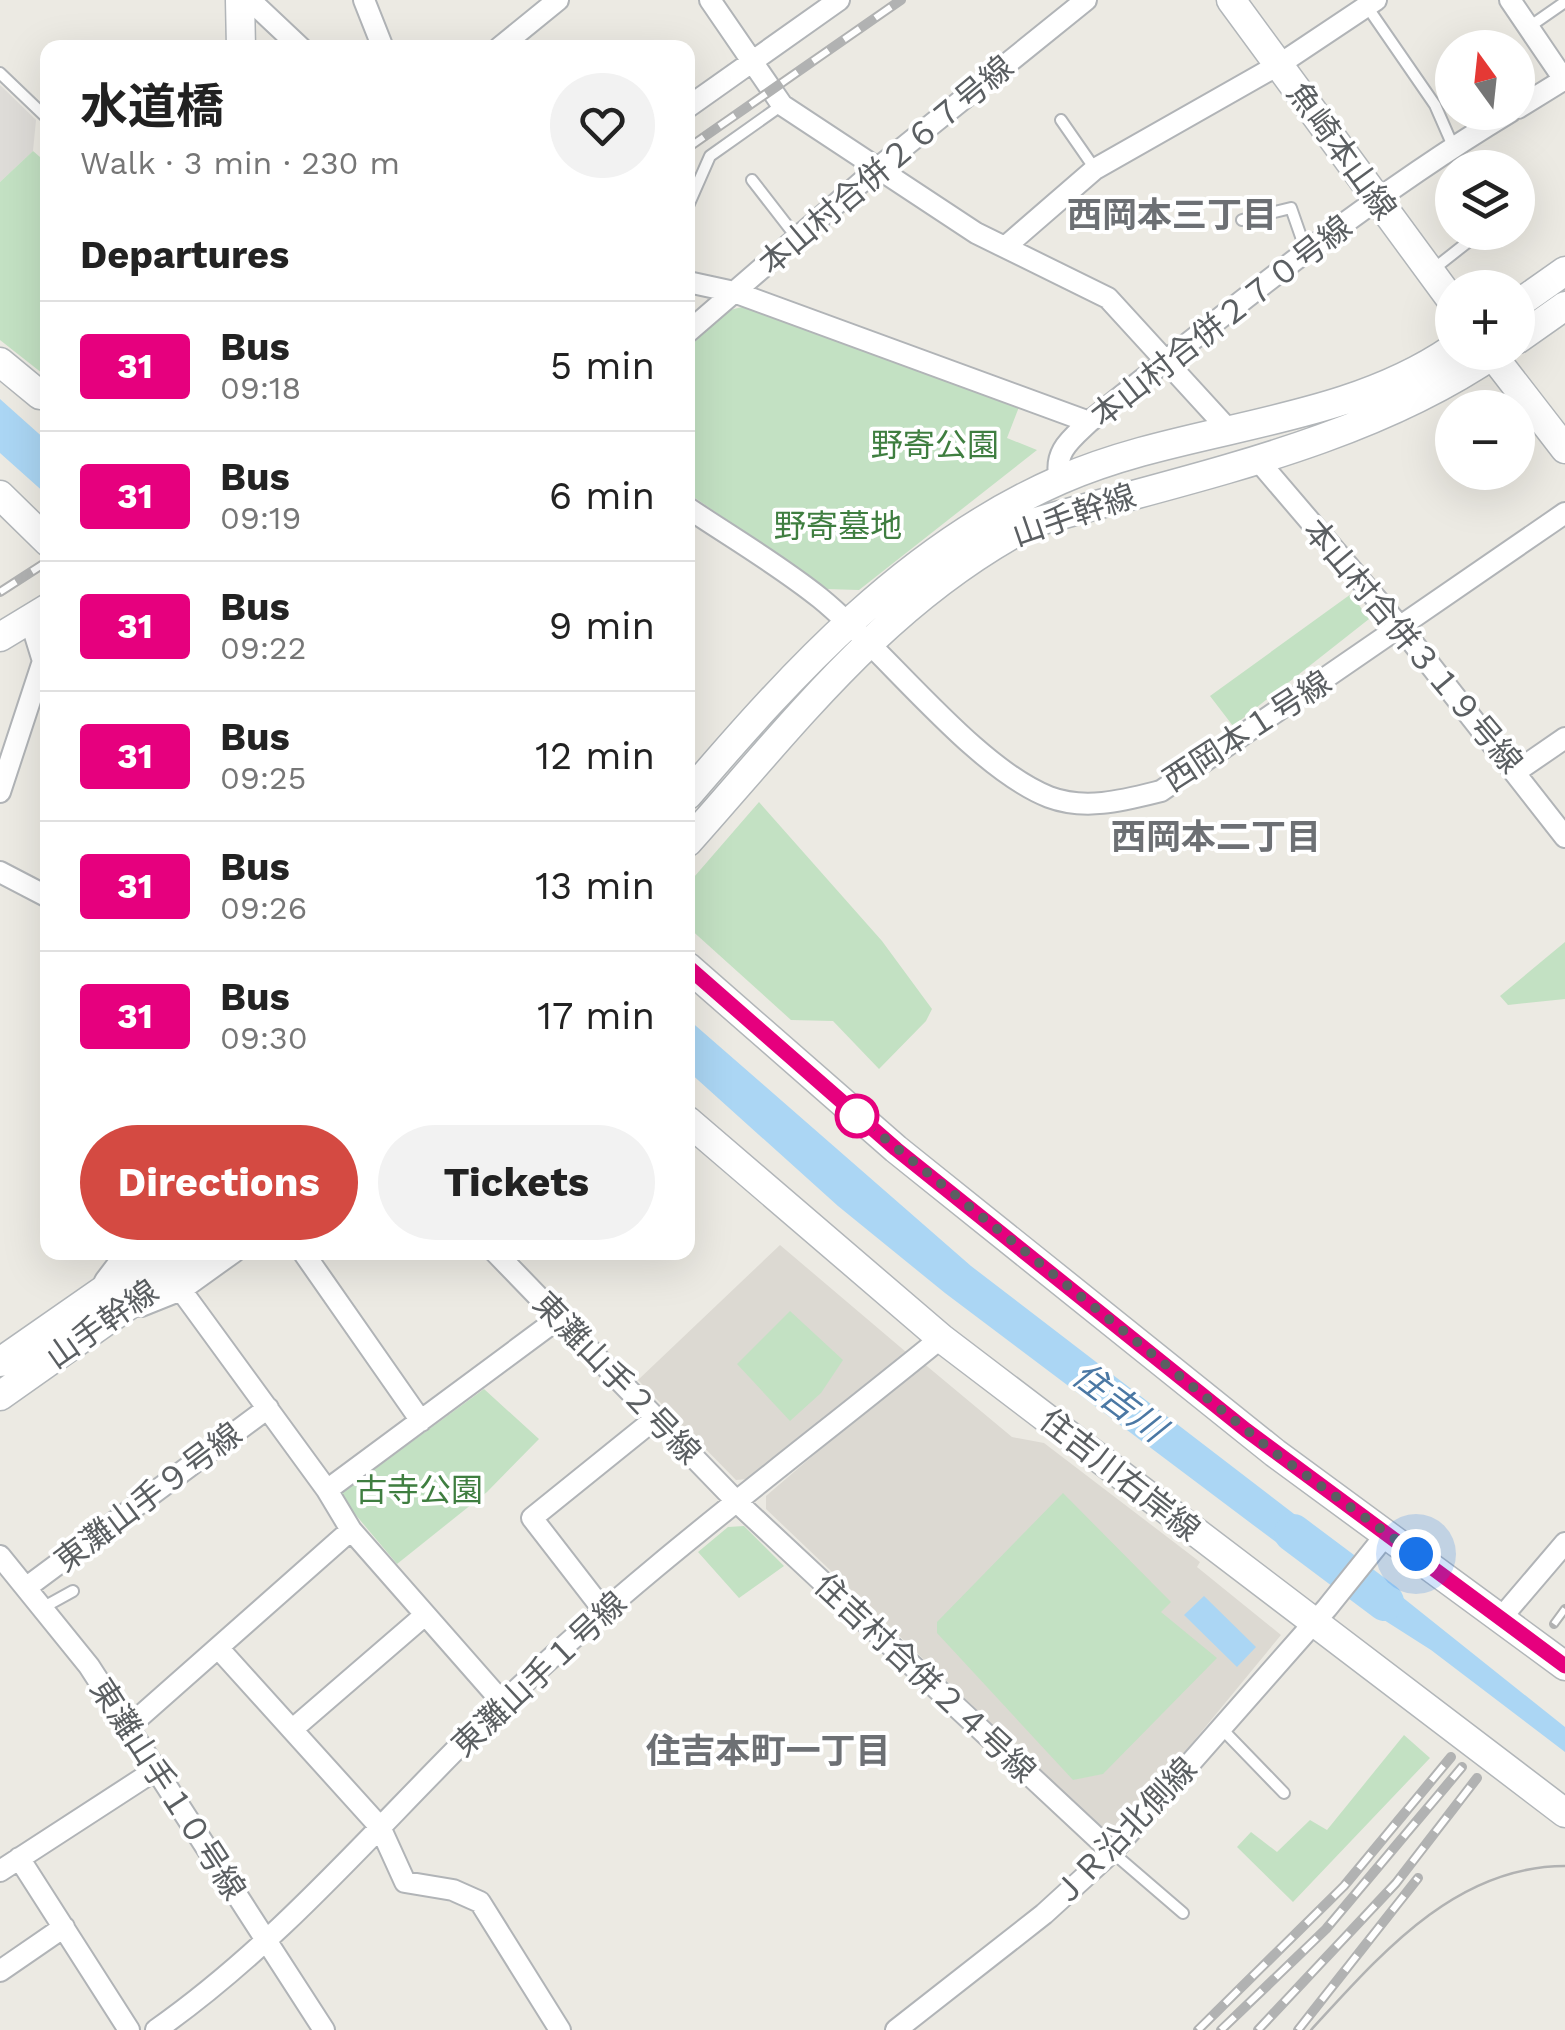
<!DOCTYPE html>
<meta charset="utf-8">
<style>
body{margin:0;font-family:"Work Sans","Noto Sans JP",sans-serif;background:#f2f2f2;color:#222;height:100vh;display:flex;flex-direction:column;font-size:38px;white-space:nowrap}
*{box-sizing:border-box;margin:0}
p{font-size:32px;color:#767676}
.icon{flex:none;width:55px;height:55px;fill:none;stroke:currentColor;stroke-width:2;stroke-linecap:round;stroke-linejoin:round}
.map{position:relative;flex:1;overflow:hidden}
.panel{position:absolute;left:40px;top:40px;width:655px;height:1220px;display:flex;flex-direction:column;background:#fff;border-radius:20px;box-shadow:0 10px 40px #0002}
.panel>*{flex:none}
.badge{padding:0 20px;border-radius:8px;font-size:35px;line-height:65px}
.needle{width:65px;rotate:345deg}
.controls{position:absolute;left:1435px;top:30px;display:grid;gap:20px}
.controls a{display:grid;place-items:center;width:100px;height:100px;border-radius:50%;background:#fff;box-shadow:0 10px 40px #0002;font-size:50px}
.you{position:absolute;width:50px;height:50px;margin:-25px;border:8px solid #fff;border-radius:50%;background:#1a73e8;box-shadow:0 0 0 15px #1a73e833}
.map>.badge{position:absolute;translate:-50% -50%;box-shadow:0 0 0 5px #fff}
h2{padding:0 40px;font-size:38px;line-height:90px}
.round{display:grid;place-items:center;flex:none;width:105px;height:105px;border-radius:52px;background:#f2f2f2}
.headline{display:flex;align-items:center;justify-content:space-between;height:170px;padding:0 40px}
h1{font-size:48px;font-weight:700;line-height:75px}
.button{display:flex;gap:20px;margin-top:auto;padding:20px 40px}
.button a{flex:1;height:115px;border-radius:60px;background:#d44a42;color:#fff;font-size:40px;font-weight:700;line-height:115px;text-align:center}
.button a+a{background:#f2f2f2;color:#222}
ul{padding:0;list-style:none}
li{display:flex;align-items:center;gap:30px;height:130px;padding:0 40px;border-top:2px solid #e0e0e0}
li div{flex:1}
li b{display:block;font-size:38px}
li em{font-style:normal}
li .badge{min-width:110px;font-weight:700;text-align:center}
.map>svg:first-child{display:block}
.industrial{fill:#dedcd8}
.education{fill:#dcd9d2}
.green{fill:#c3e1c3}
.water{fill:#abd6f4}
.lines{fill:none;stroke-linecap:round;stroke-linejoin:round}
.river{stroke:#abd6f4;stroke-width:38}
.lane-casing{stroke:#b1b4b7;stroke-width:14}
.street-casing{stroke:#b1b4b7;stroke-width:24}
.secondary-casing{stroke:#b2b6b9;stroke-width:31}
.lane{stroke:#fff;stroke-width:10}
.street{stroke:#fff;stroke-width:20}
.secondary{stroke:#fff;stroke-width:28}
.tram{stroke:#b1b2b2;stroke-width:2.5}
.rail-casing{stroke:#b1b2b2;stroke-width:10}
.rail{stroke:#fff;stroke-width:6;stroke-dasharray:19;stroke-linecap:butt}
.line-casing{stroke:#fff;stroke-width:22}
.line{stroke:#e6007e;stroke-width:15}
.walk{stroke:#5b5f62;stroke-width:10;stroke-dasharray:0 18}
.stop-dot{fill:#fff;stroke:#e6007e;stroke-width:5}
.labels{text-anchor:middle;stroke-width:8;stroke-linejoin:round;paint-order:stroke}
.street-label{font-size:32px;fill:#5b5f62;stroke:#fff}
.park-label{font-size:32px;fill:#3f7e40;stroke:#fff}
.neighbourhood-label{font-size:35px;font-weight:bold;fill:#6d7074;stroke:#fff}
.water-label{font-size:35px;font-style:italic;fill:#4b78a4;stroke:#fff}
</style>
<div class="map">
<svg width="1565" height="2030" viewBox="0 0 1565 2030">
<rect width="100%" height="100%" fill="#eceae3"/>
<!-- industrial -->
<path class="industrial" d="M0,85l36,35 -3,31 -33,31z"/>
<!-- education -->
<path class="education" d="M780,1245l126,107 -159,127 -11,1 -98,-100z
M922,1362l90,75 32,6 156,119 -3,5 84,68 -158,192 -19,4 -338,-322v-13z"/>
<!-- green -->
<path class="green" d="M33,151l14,12v214l-47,-37v-158z
M746,306l273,101 -12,31 30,12 -178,140 -33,-1 -138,-96v-148l42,-35z
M1351,594l18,25 -136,107 -23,-30z
M759,802l123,139 50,68 -6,12 -47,48 -46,-48 -42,-1 -103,-93v-43z
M1565,942v57l-57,6 -8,-9z
M790,1311l53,49 -22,33 -31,28 -53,-57z
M484,1389l55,50 -52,53 -90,72 -58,-69z
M1063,1493l108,109 -10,10 56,46 -114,116 -30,6 -136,-147v-11z
M744,1526l40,40 -45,32 -41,-46 30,-25z
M1404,1735l26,23 -137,144 -56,-55 14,-15 26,20 33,-32 17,10z"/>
<!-- water -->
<path class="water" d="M0,399l47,42v54l-47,-42z
M688,1019l283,247 370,284 -20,26 -376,-283 -107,-87 -150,-135z
M1372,1573l193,154v25l-134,-102 -80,-51z
M1204,1596l52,51 -19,20 -53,-52z"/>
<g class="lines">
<!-- river -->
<path class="river" d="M1293,1533l92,69"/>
<defs>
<path id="lane" d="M1366,5l69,100 18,41
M1529,27l36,-25
M0,73l48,46
M1061,120l34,49
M752,180l45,58
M688,206l22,-50 72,-51
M1242,220l49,-12 15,43
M1431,271l47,-37
M44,1607l29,-16
M1222,1729l62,64
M1112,1852l71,61"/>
<path id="street" d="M250,0l51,48
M364,0l19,48
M710,0l72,105 194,128 132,65 119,130
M1510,0l55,81
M499,48l59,-48
M688,107l151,-107
M1518,108l47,-29
M1005,247l90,-78 185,-105 96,-64
M688,282l46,10 355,130
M688,332l191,-165 207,-167
M1256,458l146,171 163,208
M1060,480c-7,-28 10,-40 29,-58 136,-108 272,-220 421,-310
M688,508c43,29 91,57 132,90 66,53 153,169 229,199 37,14 76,3 112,-6l404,-278
M1517,771l48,-33
M0,792l43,-131 -13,-42
M0,872l48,25
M303,1252l118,169
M495,1252l244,252 373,348
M105,1281l22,-29
M181,1290l146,200 24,40 152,173
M141,1306l40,-16 53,-38
M327,1490l232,-172
M0,1556l89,110 235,364
M27,1587l241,-179
M604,1611l-72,-93 124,-100
M1501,1618l64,-75
M220,1650l160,177 25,55 48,8 27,12 80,128
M127,1728l224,-198
M294,1728l131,-113
M19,1858l110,172
M0,1871l154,-100
M0,1971l64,-44
M156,2030c131,-92 233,-218 348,-328 136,-131 290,-244 437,-364
M896,2030l148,-116 68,-62 215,-244 61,-76"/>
<path id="secondary" d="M240,0l1,48
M1231,0l221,301
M1518,304l47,-33
M1518,339l47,-33
M1490,352l75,97
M0,362l40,33
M0,495l48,47
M0,637l48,-29
M688,795c105,-123 219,-248 372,-315 125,-55 278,-53 392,-131
M688,842c108,-121 199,-243 345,-319 156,-46 329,-78 464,-171
M688,967l208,182 379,304 290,213
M688,1121l253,217 624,475
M0,1362l158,-110
M0,1396l204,-144"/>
</defs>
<!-- lane casing -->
<use href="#lane" class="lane-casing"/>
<!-- street casing -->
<use href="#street" class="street-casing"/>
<!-- secondary casing -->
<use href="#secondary" class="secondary-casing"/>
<!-- lane -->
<use href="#lane" class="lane"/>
<!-- street -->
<use href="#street" class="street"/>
<!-- secondary -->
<use href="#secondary" class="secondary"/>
<!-- tram -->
<path class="tram" d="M1311,2030c69,-75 144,-164 254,-164"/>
<defs>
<path id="rail" d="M688,148l213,-148
M0,592l48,-31
M1554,1624l11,-15
M1198,2030l146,-144 107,-129
M1221,2030l105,-101 136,-162
M1258,2030l138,-147 81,-105
M1298,2030l120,-152"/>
</defs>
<!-- rail casing -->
<use href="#rail" class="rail-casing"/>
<!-- rail -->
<use href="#rail" class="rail"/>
</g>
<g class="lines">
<defs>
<path id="line" d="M688,967l208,182 350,281 319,236"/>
</defs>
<!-- line casing -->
<use href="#line" class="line-casing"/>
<!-- line -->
<use href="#line" class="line"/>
<!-- walk -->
<path class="walk" d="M857,1116l418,337 141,101"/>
</g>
<!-- markers -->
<circle class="stop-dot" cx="857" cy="1116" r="20"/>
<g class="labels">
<!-- street labels -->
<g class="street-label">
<text transform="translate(1342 151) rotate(54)" y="11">魚崎本山線</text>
<text transform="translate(886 165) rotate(-40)" y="11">本山村合併２６７号線</text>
<text transform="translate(1221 321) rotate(-38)" y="11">本山村合併２７０号線</text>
<text transform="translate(1074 515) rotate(-19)" y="11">山手幹線</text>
<text transform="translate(1413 646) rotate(50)" y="11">本山村合併３１９号線</text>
<text transform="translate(1247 731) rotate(-33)" y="11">西岡本１号線</text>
<text transform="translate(102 1324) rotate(-35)" y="11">山手幹線</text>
<text transform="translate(617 1378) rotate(46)" y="11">東灘山手２号線</text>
<text transform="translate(1120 1475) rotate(38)" y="11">住吉川右岸線</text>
<text transform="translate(148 1497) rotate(-37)" y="11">東灘山手９号線</text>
<text transform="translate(539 1674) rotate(-43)" y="11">東灘山手１号線</text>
<text transform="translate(925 1678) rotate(43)" y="11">住吉村合併２４号線</text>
<text transform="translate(168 1789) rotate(57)" y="11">東灘山手１０号線</text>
<text transform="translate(1124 1832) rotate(-46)" y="11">ＪＲ沿北側線</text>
</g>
<!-- park labels -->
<g class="park-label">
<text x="935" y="456">野寄公園</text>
<text x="838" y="537">野寄墓地</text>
<text x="419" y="1501">古寺公園</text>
</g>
<!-- neighbourhood labels -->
<g class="neighbourhood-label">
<text x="1172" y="227">西岡本三丁目</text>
<text x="1216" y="849">西岡本二丁目</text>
<text x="768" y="1763">住吉本町一丁目</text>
</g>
<!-- water labels -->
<g class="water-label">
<text transform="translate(1119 1402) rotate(37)" y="12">住吉川</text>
</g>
</g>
</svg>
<div class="controls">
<a><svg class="needle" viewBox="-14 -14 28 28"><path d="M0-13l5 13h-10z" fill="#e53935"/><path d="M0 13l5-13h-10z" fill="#767676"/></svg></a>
<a><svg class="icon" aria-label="layers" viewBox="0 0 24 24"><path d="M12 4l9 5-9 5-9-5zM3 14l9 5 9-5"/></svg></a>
<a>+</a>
<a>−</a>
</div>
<div class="you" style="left:1416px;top:1554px"></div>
<section class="panel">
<div class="headline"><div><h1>水道橋</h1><p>Walk · 3 min · 230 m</p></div><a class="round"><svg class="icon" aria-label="heart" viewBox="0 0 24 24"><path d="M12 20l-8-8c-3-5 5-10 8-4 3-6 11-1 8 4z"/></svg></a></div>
<h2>Departures</h2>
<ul>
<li><span class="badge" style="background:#e6007e;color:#fff">31</span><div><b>Bus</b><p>09:18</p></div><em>5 min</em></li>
<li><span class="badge" style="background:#e6007e;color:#fff">31</span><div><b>Bus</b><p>09:19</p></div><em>6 min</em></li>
<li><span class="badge" style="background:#e6007e;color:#fff">31</span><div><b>Bus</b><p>09:22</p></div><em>9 min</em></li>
<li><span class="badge" style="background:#e6007e;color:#fff">31</span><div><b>Bus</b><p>09:25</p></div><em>12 min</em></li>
<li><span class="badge" style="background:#e6007e;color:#fff">31</span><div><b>Bus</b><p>09:26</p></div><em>13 min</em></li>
<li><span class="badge" style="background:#e6007e;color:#fff">31</span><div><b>Bus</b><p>09:30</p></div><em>17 min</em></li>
</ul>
<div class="button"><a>Directions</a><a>Tickets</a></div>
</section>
</div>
